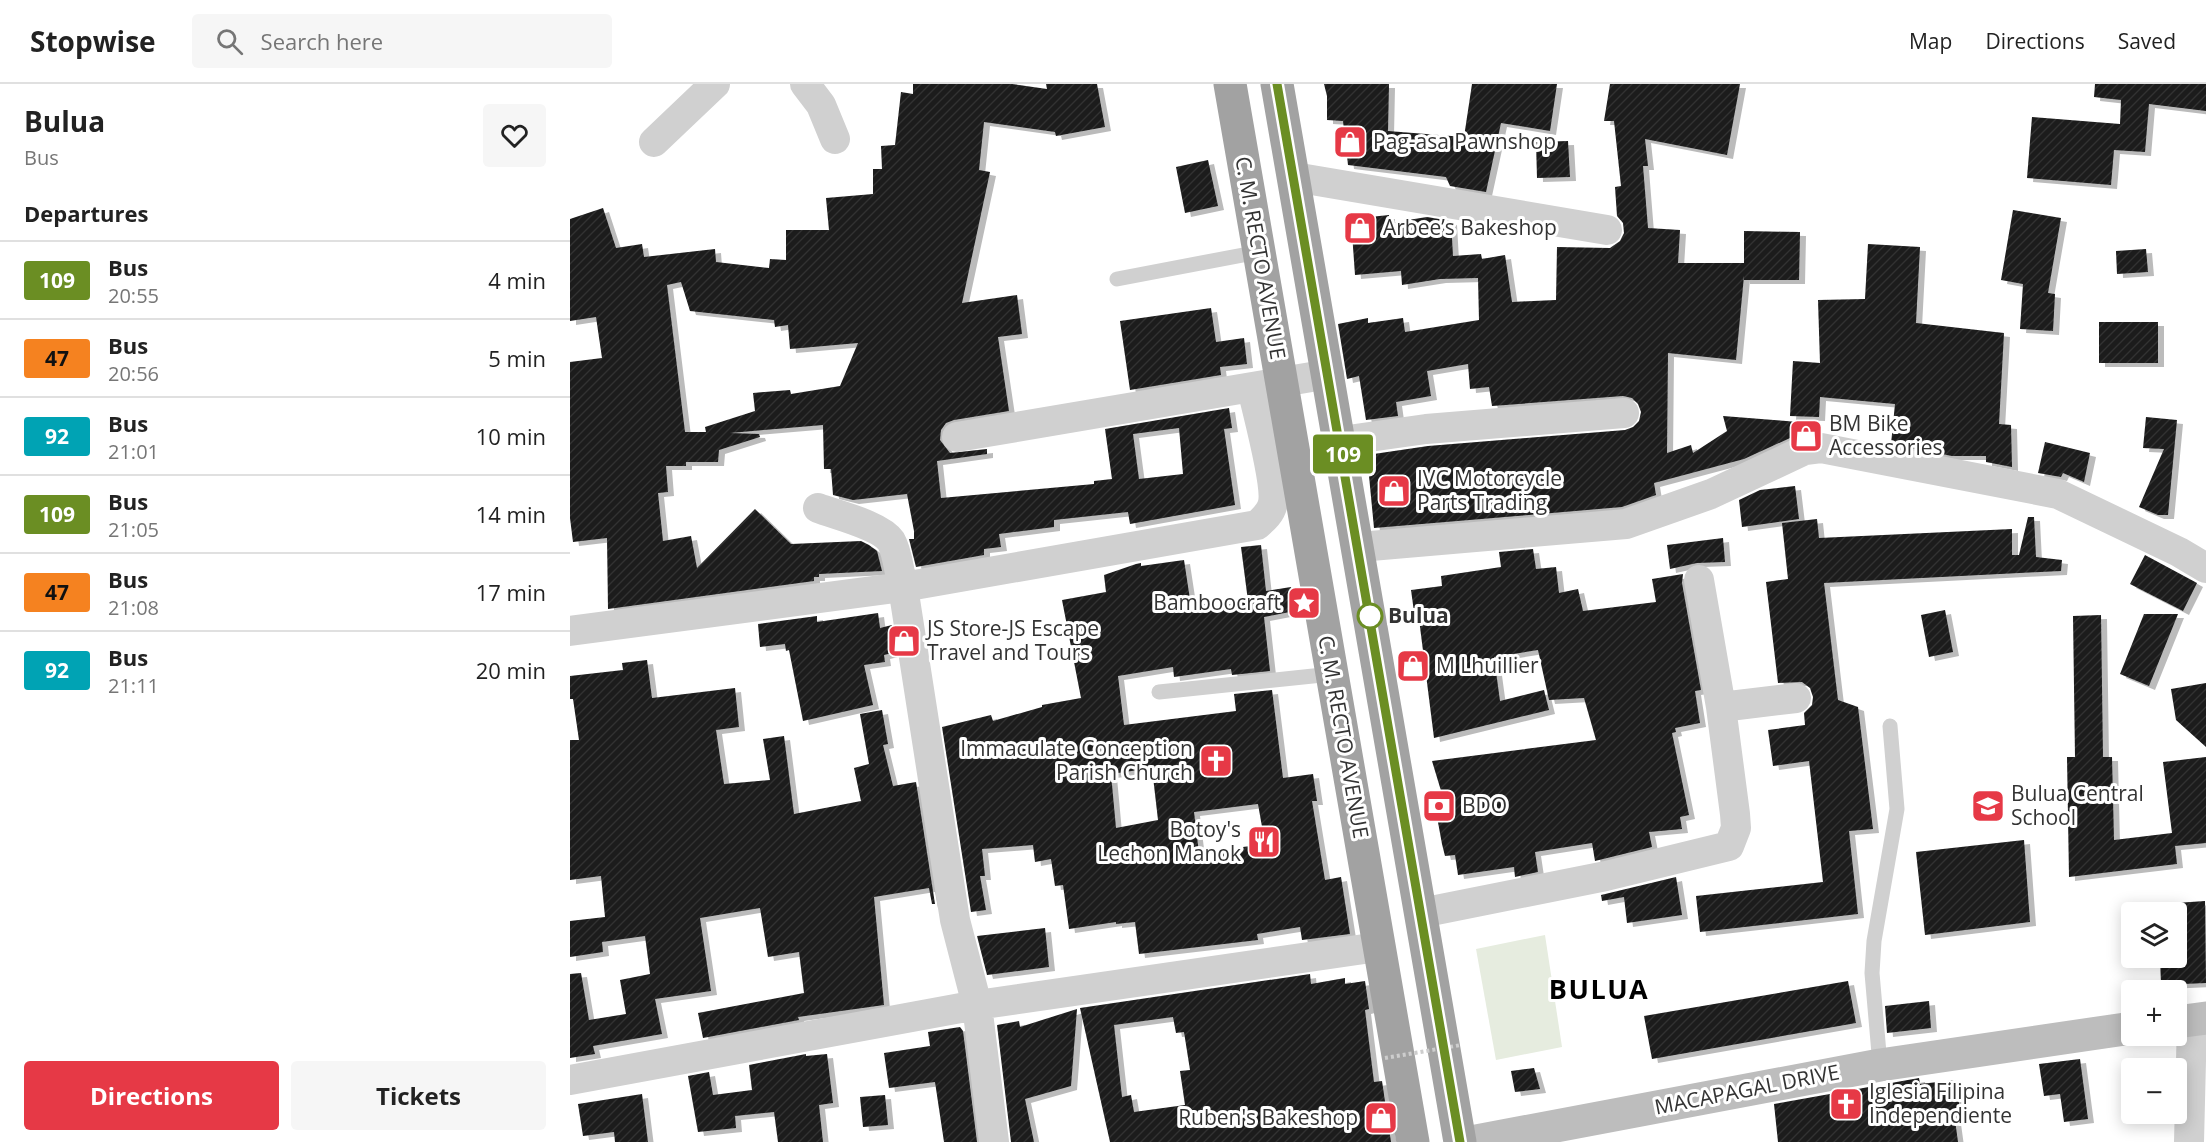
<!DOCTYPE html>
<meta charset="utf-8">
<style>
body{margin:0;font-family:"Open Sans",sans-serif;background:#f6f6f6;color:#222;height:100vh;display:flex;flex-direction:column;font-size:22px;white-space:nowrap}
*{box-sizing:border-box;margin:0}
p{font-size:20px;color:#767676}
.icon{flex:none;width:33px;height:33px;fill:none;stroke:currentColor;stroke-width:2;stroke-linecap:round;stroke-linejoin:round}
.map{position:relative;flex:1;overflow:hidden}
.panel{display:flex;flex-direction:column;background:#fff;width:570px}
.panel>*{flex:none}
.badge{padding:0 12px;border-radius:4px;font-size:21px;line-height:39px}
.fabs{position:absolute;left:1551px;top:818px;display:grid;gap:12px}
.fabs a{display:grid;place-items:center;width:66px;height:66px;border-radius:6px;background:#fff;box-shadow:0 3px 15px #0003;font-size:30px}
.map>.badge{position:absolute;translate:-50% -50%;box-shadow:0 0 0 3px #fff}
h2{padding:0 24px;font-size:22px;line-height:54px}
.round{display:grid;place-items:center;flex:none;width:63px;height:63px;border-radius:6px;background:#f6f6f6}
.head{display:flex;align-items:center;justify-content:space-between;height:102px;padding:0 24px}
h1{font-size:28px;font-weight:700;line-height:45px}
.primary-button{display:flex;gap:12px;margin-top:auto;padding:12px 24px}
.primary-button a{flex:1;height:69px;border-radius:6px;background:#e63946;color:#fff;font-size:24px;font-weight:700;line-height:69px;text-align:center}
.primary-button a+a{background:#f6f6f6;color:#222}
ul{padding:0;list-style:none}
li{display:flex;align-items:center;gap:18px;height:78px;padding:0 24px;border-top:2px solid #e0e0e0}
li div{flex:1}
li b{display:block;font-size:22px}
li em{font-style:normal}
li .badge{min-width:66px;font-weight:700;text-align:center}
header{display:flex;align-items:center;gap:36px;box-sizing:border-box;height:84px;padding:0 30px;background:#fff;border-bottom:2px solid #e0e0e0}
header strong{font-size:28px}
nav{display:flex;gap:33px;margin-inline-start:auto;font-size:21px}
.search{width:420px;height:54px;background:#f6f6f6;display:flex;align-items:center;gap:15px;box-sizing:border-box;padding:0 21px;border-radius:6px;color:#767676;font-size:22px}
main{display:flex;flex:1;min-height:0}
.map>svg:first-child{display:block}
.pitch{fill:#e6ecdf}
.building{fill:url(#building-hatch);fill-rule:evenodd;filter:url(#shadow)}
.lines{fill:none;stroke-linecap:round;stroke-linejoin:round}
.service{stroke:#d0d0d0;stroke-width:15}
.minor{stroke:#d0d0d0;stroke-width:30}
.secondary{stroke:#bdbdbd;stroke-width:33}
.trunk{stroke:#a2a2a2;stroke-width:33}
.path-bridge{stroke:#cdcdcd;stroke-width:4;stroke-dasharray:3 3;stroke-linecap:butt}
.line-casing{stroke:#fff;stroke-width:14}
.line{stroke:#6b8e23;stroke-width:9}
.stop-dot{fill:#fff;stroke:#6b8e23;stroke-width:3}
.labels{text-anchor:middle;stroke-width:6;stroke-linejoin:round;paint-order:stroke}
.poi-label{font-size:21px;fill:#333;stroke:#fff;text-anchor:start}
.street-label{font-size:21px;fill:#333;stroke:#fff}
.stop-label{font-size:21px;font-weight:bold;fill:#333;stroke:#fff;text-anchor:start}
.district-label{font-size:27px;font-weight:bold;letter-spacing:1.5px;fill:#000;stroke:#fff}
</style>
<header>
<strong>Stopwise</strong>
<div class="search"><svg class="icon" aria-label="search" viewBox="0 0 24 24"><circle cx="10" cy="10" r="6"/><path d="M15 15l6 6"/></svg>Search here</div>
<nav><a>Map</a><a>Directions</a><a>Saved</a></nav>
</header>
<main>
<section class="panel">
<div class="head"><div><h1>Bulua</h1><p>Bus</p></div><a class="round"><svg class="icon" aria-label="heart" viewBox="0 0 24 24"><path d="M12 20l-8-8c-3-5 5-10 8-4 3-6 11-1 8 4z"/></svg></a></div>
<h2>Departures</h2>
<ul>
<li><span class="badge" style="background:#6b8e23;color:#fff">109</span><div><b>Bus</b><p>20:55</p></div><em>4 min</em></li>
<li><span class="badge" style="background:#f58220;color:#111">47</span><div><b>Bus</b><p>20:56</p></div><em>5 min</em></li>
<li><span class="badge" style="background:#00a3b4;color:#fff">92</span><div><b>Bus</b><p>21:01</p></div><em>10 min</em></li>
<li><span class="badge" style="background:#6b8e23;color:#fff">109</span><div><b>Bus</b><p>21:05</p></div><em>14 min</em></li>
<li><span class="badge" style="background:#f58220;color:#111">47</span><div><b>Bus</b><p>21:08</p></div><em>17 min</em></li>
<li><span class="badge" style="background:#00a3b4;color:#fff">92</span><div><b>Bus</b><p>21:11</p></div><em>20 min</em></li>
</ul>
<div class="primary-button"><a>Directions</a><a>Tickets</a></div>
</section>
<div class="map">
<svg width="1636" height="1058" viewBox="0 0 1636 1058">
<defs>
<pattern id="building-hatch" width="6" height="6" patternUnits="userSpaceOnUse" patternTransform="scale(1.5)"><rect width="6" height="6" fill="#1a1a1a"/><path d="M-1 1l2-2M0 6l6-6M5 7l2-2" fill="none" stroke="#333"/></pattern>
<filter id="shadow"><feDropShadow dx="6" dy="4" stdDeviation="0" flood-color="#0004"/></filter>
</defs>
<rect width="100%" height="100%" fill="#fff"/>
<!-- pitch -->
<path class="pitch" d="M975,851l17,112 -66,13 -20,-111z"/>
<!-- building -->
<path class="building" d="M343,0h99l35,5 -1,-5h51l8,43 -49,9 -1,-4 -71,-10 -5,48 11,2 -28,131 55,-8 5,39 -24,3 11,74 -55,9 -8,3 -5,7 -1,10 10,13 37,-4v5l-50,7 4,37 153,-14v-3l18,-2 -7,-50 124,-21 3,20 -8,1 11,76 -105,19 -2,-12 -74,8v7l-55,7 2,13 -17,2v6l-68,12 -7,-28h5v-8l-7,-37 -54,6 -20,-5 -2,-26h-7l-1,-44 -93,8 29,1 1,3 -41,13 -1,12h-32v4h-20l2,26 -10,1 5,48 28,-5 6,32 58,-59 36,35 70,-3 8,4 8,6 5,20 -63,3v3h-5v4l-206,28 -1,-71 -34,4 -3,-24v-156l32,-4 -6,-41 -26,4v-102l33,-11 13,40 26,-4 2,13 71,-8 1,13 53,6 1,-9 16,1v-30h43l-3,-32 47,-4v-25h9l-1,-23 14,-1 6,-53 12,2zM111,198l9,29 84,9 1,7 13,-2 2,24 68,-6 -18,43 -49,8 -1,-4 -37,3 2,18 -50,16 1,5h-21l-18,-147zM609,344l4,46 -44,5 -6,-45z
M754,0h65l-1,47 76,6 8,-53h85l-7,47 -49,-8 -15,69 -36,-6 -4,-9 -98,-12 -5,-44 -16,-1v-24z
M1040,0h130l-13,71 -82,-16 3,27h-5l5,62 32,2 -2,33h66v-32l56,1 -1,48h-55v-4l-8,84 -68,-7 -1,100 24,-8 2,8 34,-22 -4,-15 75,6 3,11 -57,26 -90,24 2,12 -34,12 -248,21 -7,-73 61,-9 197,-16 8,-3 6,-6 2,-9 -3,-8 -6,-6 -9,-2 -131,10 -3,-19 -19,2 -2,-25 -41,7 4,25 -35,6 2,14 -32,4 -7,-44 -12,3 -9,-55 30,-6v5l35,-5 2,14 74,-12 -1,-42 -38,1 -38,6 -1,-14 -46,4 -4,-56 38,-4v8l38,-6 24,4 2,35 28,-2 1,5 23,-4 7,47 44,-2 1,-53 53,1 10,-7 4,-8 -1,-10 -6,-7 -2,-29 6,-1 -7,-65h-10z
M1525,0h111v27l-57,-7 -4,48 -31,-2 -3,35 -84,-7 5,-61 88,7 1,-24 -27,-3z
M998,57l2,36 -33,1 -1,-36z
M638,76l10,46 -33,7 -9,-46z
M1443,126l48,8 -13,75 7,1 -2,37 -33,-2 3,-45 -22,-4z
M1298,160l52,3 -4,76 88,10 -5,91 12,1 1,42 -26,-5v-6h-34l-61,-12 4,-40 -75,-7 -1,20 -29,-1 3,-55 27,2 -2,-63 47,-1z
M1576,165l2,23 -31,2 -1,-23z
M641,224l5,34 28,-4 3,26 -27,3 1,8 -91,15 -10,-69z
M1529,238h59v41h-59z
M1576,333l31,3 -9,95h-10l-19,-8 25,-58 -21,-1z
M1475,358l45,11 -6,29 -21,-9 -2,4 -23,-4z
M1225,402l4,33 -57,8 -3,-27 21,-10z
M1458,433h6l2,40 26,3 -1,11 -237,12 14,117 20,7 15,122 -24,2 9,83 -158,18 -4,-36 127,-14 -14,-121 -36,5 -5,-36 37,-5 -1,-12 8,-8 1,-8 -3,-9 -8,-6 -24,1 -12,-101 22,-3 -6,-56 35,-4 2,19 193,-9v26h7z
M1153,454l2,24 -28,1 -27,6 -3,-24z
M691,461l5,46 25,-4 4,24 -31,6 6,54 -38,4 -1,-6 -57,8 -1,-10 -55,9 6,49 112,-14 -2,-17 38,-4 11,88 30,-4 4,27h-5l13,79 16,-3 9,57 -48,6 -2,-13 -43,7 1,6 -119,14 -4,-32 -19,2v-2l-47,7 -6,-44 -8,1 -4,-27 -16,3 -2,-17 -51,4 3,27h-5l6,34 -15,2 -29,-185 49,-12 2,6 49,-14v-2l39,-7 -19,-98 44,-8 -2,-17 32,-11 5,-1v3l43,-6 7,46 20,-3v4l37,-6 -7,-54zM582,684l6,52 -42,8 -5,-54zM688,720l7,40 -66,9 -5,-41z
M963,465l3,20 20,-2 3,26 19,-4 5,22 73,-9 -4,-23 31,-5 -1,9 19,107 -6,1 5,32 -25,5 1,4 -4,1 17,82 -9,2 2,12 -33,3 3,15 -57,14 -3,-18 -57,9 3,20 -23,5 -1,-10 -56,8 -3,-20 -10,1 -3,-12 -7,-38 10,-2 -13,-43 164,-21 -12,-42 -35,2 -11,-50 -44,7 6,44 44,-11 5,20 -115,28 -15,-119h-4l-4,-29 31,-4 -1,-10 60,-9 -2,-15z
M1575,471l52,28 -14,28 -53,-27z
M1375,526l8,42 -24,5 -8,-42z
M308,529l2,15 12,-3 4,27 -12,3 1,7 -21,3 9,40 -70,16 -14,-71 -3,1 -1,-7 -25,3 -2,-23 59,-8v6z
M1574,530h34l-29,72 -29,-12z
M1531,531l2,142h9l2,83 58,-7 -9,-71 43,-5v86l-31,3 2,18 -108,13 -2,-120h8l-2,-141z
M77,576l5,38 83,-10 4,39 -23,3 8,54 46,-4 -7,-41 21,-3 10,78 67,-13 -7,-33 15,-4 -9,-50 22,-4 6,34 -5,1 10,41 23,-4 19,122h-3l-3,-16 -55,9 10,108 -86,12 1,3 -96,18 -5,-25 106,-20 -5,-41 -31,5 -8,-49 -60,10 11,73 -56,8 7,35 -69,12 2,8 -25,4v-84l11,-1 8,47 37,-6 -6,-34 30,-6 -5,-38 -43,6 1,10 -33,5v-36l35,-4 -4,-41 -31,4v-140h9l-6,-41h-3v-23l53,-6 -1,-7z
M1636,599v64l-30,-27 -5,-31z
M1454,756l6,82 -105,13 -9,-83z
M1106,793l6,38 -55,8 -3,-26 -22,4 -1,-6z
M1635,817l1,82 -45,2 -1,-28h16v-54z
M475,844l4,39 -62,8 -10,-39z
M740,890l1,10 34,-6v6l20,-3 4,28 -4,1 9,72 8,-1 9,61h-281l-30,-134zM603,933l3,16 8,-1 6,38 -10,1 5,34 -51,7 -3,-17 -9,2 -8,-72z
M1278,897l8,42 -204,36 -8,-43z
M1359,917l2,27 -44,5 -2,-27z
M507,925l-6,77 -46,13 9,43h-23l-14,-117 22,-4 1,6z
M390,943l3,4 14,111h-33l-9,-60 -46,6 -5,-35 46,-7 -2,-14z
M236,970v2l21,-2 6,49 -14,2 4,37h-45l-4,-30 -39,4 1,12 -38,4 -10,-56 21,-4 4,23 39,-5 -3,-25z
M1510,975l8,60 -24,3 -4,-28 -16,2 -5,-32z
M964,984l6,21 -25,3 -4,-21z
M1349,994l1,6 36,-4 5,40h-6l3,22h-180l-4,-38z
M72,1010l6,48h-33l-1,-10 -31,4 -5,-32z
M315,1011l3,30 -25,2 -3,-30z"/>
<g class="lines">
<!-- service -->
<path class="service" d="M547,195l142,-27
M589,608l173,-18
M1310,981l-8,-92 2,-32 23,-132 -7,-83"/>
<!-- minor -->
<path class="minor" d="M235,0l16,21 14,34
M84,58l61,-58
M724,93l313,53
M387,353l372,-63
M771,357l85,-12 198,-16
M248,424c18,7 62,17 73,33 7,12 8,32 12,46l52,333 22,85 17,137
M789,463l267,-23 85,-30 94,-44 16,-2 237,46 121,58 27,16
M0,547l333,-44 354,-62c7,-6 14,-12 16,-22 4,-20 -16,-92 -21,-115
M1151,623l75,-9
M851,829l185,-37 123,-30 7,-18 -1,-14 -14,-107 -22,-127
M0,996l407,-75 401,-58
M1619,1058l3,-122"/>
<!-- secondary -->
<path class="secondary" d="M1606,938l30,-4
M901,1058l409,-77 252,-37"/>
<!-- trunk -->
<path class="trunk" d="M660,0l183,1058
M707,0l183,1058"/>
<!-- path-bridge -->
<path class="path-bridge" d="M815,974l76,-13"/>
</g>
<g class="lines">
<defs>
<path id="line" d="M707,0l183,1058"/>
</defs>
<!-- line casing -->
<use href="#line" class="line-casing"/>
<!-- line -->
<use href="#line" class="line"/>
</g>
<!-- icons -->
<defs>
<symbol id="shop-square" viewBox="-11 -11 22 22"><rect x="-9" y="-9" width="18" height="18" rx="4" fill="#e63946" stroke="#fff"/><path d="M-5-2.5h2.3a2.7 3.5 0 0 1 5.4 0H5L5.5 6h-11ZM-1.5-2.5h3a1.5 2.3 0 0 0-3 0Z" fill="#fff"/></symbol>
<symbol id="sight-square" viewBox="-11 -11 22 22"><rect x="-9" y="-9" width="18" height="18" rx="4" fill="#e63946" stroke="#fff"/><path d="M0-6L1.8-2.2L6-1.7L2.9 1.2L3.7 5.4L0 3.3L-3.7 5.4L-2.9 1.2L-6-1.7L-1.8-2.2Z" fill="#fff"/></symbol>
<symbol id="church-square" viewBox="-11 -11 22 22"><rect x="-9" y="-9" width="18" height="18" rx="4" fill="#e63946" stroke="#fff"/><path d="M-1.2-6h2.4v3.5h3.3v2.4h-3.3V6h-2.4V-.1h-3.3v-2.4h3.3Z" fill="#fff"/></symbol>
<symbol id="bank-square" viewBox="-11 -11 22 22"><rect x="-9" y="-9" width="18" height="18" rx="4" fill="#e63946" stroke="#fff"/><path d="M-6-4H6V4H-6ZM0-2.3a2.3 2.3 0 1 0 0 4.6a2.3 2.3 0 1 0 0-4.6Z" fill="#fff"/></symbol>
<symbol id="school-square" viewBox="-11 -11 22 22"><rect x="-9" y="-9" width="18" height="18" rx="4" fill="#e63946" stroke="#fff"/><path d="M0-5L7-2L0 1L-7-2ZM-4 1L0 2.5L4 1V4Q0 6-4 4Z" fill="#fff"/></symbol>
<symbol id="restaurant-square" viewBox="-11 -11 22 22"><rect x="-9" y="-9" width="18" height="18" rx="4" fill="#e63946" stroke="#fff"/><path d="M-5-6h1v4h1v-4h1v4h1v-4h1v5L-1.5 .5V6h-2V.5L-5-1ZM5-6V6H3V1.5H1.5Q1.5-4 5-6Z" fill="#fff"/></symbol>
</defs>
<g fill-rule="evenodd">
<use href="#shop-square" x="761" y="39" width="38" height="38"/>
<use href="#shop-square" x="771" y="125" width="38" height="38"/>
<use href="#shop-square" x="1217" y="333" width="38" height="38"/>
<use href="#shop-square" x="805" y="388" width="38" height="38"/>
<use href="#sight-square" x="715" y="500" width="38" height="38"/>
<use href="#shop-square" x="315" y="538" width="38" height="38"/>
<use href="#shop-square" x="824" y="563" width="38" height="38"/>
<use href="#church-square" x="627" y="658" width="38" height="38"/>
<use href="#bank-square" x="850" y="703" width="38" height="38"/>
<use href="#school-square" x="1399" y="703" width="38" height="38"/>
<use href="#restaurant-square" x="675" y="739" width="38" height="38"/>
<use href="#church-square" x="1257" y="1001" width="38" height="38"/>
<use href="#shop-square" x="792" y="1015" width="38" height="38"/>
</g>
<!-- markers -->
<circle class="stop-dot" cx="800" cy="532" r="12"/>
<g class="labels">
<!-- poi labels -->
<g class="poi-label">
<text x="803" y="65">Pag-asa Pawnshop</text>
<text x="813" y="151">Arbee’s Bakeshop</text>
<text x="1259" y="347">BM Bike<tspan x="1259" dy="24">Accessories</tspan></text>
<text x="847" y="402">IVC Motorcycle<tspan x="847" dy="24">Parts Trading</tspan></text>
<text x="711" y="526" text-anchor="end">Bamboocraft</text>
<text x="357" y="552">JS Store-JS Escape<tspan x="357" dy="24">Travel and Tours</tspan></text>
<text x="866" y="589">M Lhuillier</text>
<text x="623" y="672" text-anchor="end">Immaculate Conception<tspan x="623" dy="24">Parish Church</tspan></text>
<text x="1441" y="717">Bulua Central<tspan x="1441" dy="24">School</tspan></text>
<text x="892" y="729">BDO</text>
<text x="671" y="753" text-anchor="end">Botoy's<tspan x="671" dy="24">Lechon Manok</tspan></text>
<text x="1299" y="1015">Iglesia Filipina<tspan x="1299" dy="24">Independiente</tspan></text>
<text x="788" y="1041" text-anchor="end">Ruben's Bakeshop</text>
</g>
<!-- street labels -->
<g class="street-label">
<text transform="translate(690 174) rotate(80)" y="7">C. M. RECTO AVENUE</text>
<text transform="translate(773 653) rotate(80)" y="7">C. M. RECTO AVENUE</text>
<text transform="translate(1177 1006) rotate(-11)" y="7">MACAPAGAL DRIVE</text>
</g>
<!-- stop labels -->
<g class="stop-label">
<text x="818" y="539">Bulua</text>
</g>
<!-- district labels -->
<g class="district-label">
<text x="1029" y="915">BULUA</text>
</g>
</g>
</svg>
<div class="fabs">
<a><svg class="icon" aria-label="layers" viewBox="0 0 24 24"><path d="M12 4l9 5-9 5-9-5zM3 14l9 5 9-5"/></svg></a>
<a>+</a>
<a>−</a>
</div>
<b class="badge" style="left:773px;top:370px;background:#6b8e23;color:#fff">109</b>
</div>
</main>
